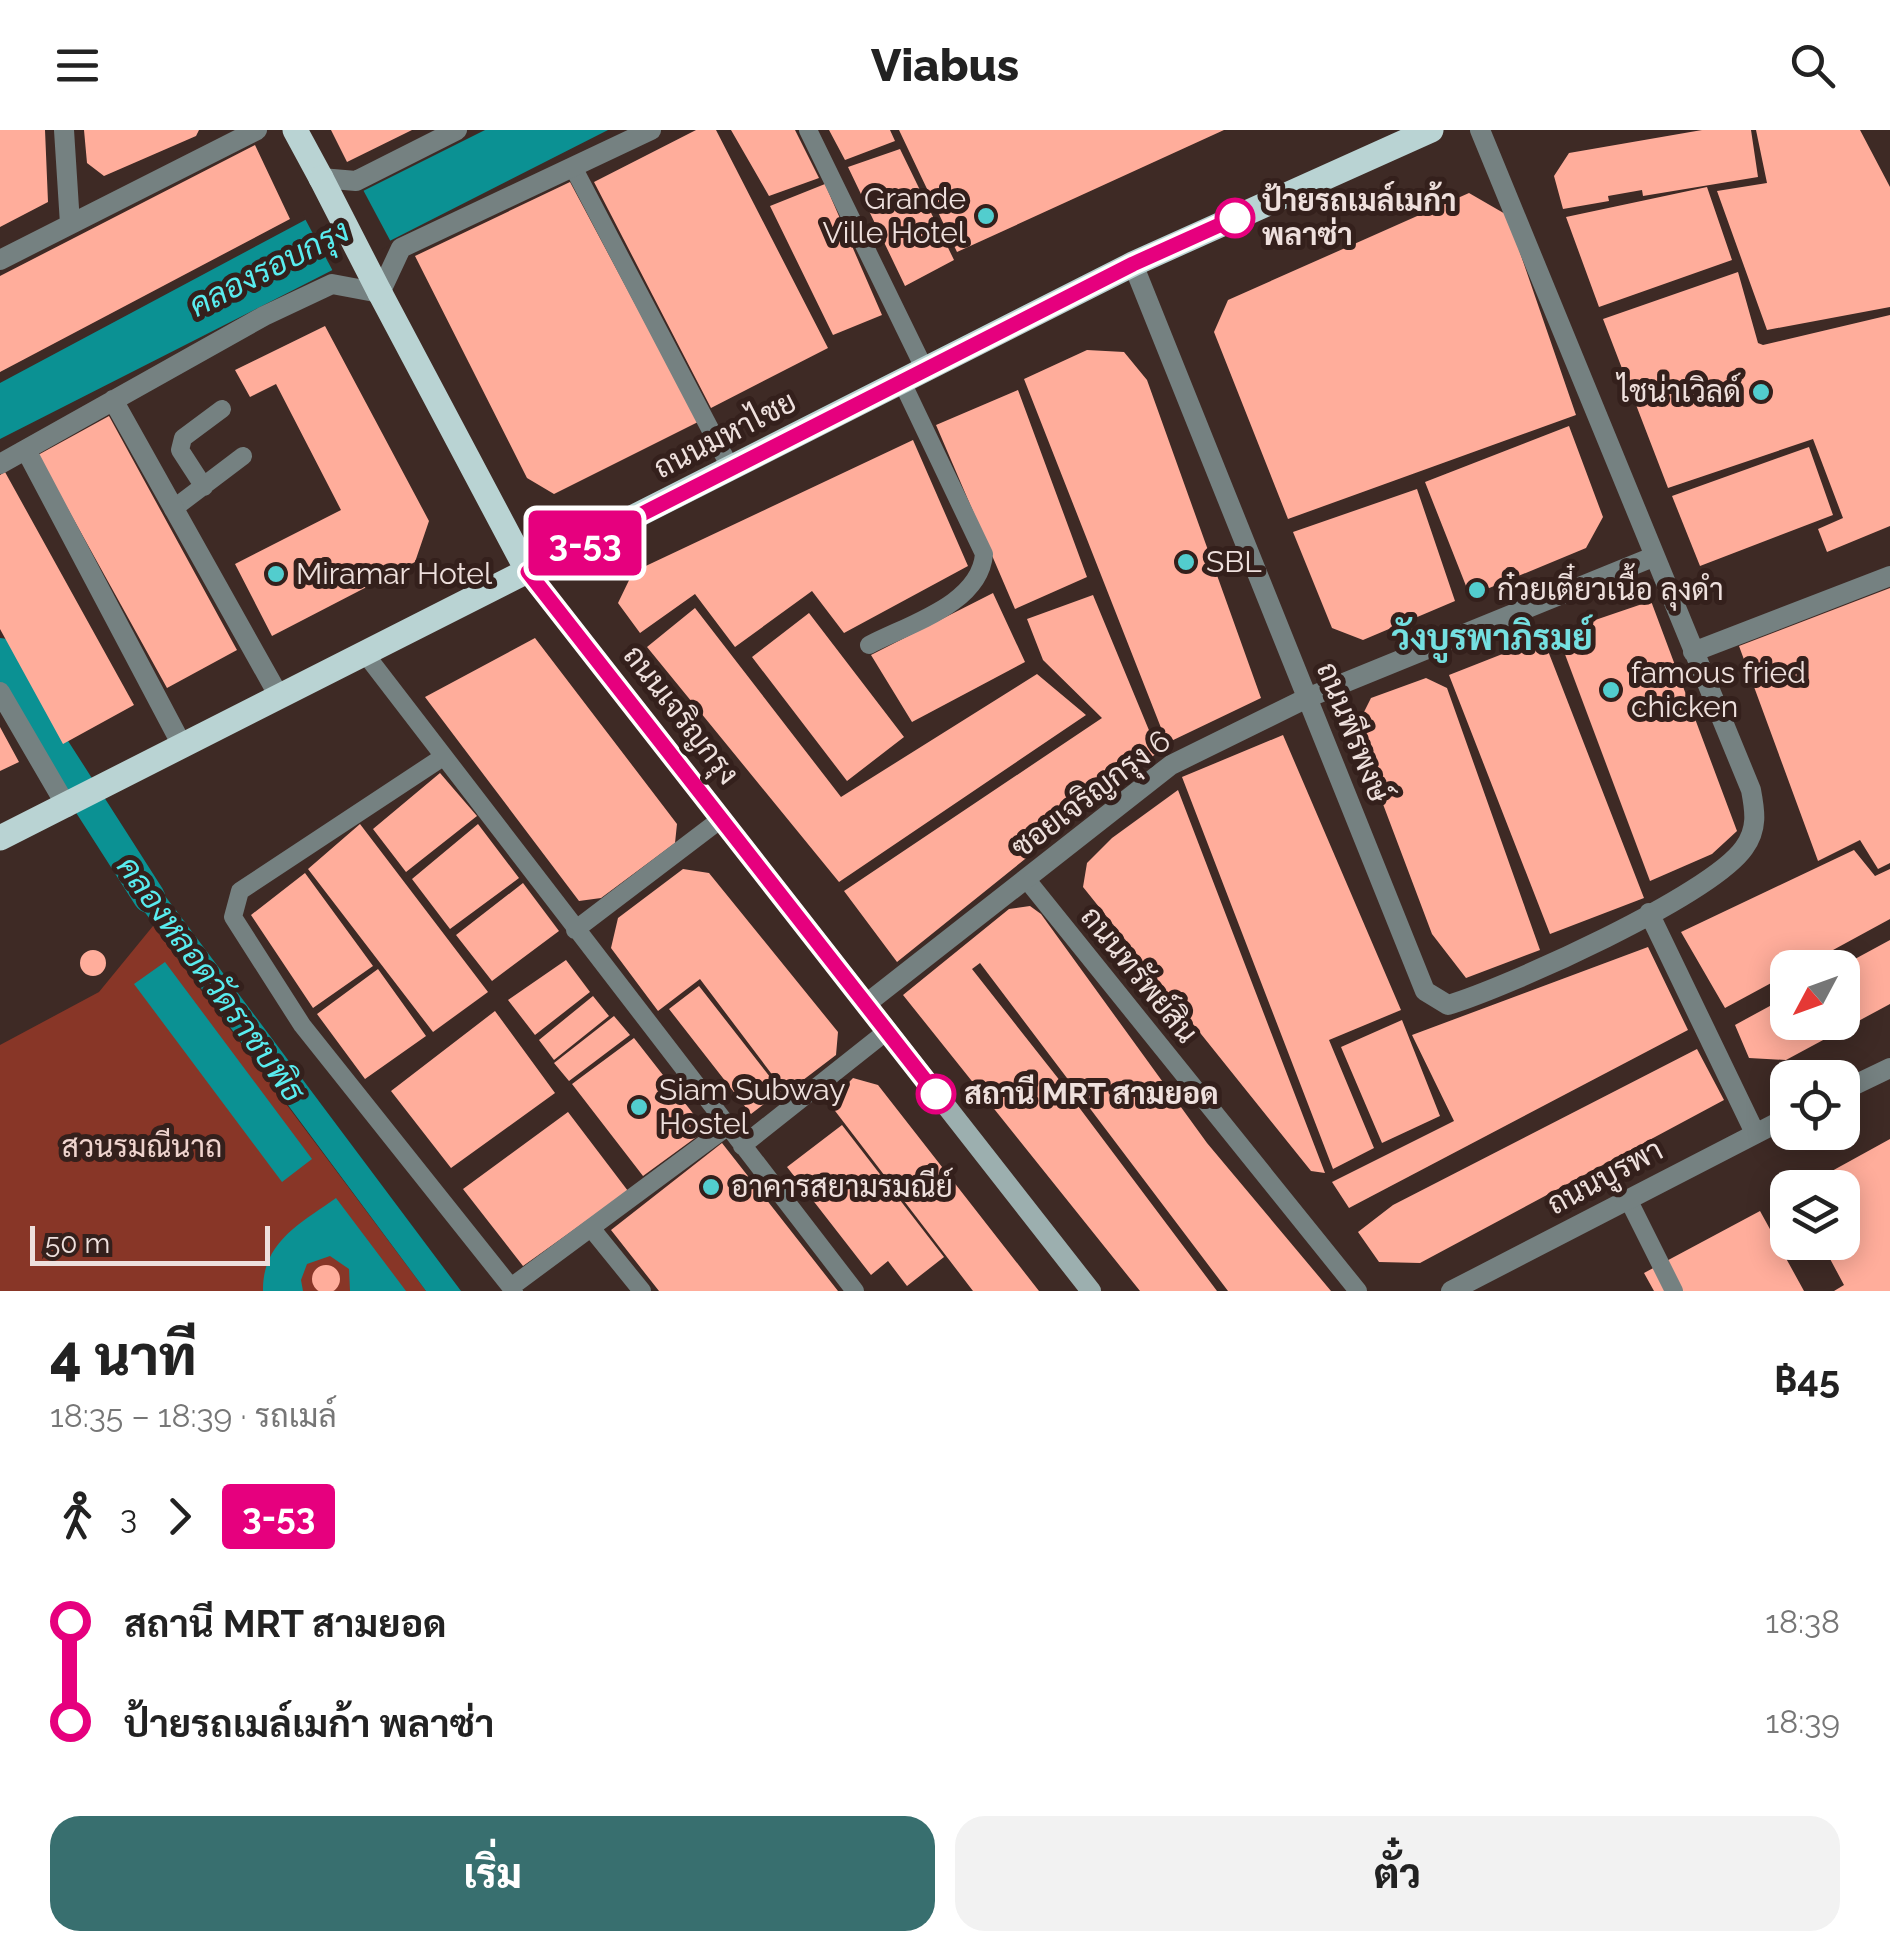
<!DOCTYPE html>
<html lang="th">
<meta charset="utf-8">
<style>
body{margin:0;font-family:Raleway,Sarabun,sans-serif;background:#f2f2f2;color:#222;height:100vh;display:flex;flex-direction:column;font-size:38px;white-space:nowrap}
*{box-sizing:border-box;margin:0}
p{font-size:32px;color:#767676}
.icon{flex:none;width:55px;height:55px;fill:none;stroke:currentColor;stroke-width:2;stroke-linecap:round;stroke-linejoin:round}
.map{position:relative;height:1161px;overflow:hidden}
.side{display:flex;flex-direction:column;background:#fff;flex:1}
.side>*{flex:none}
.badge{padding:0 20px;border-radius:8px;font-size:35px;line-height:65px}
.needle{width:65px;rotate:229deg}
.buttons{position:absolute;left:1770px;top:820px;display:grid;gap:20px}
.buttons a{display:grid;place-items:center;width:90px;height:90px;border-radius:20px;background:#fff;box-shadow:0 5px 25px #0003;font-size:50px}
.scale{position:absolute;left:30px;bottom:25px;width:240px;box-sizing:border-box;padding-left:10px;border:5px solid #eee0dd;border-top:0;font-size:28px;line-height:35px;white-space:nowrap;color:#eee0dd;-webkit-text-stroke:8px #34201c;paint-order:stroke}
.map>.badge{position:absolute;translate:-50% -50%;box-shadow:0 0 0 5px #fff}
.legs{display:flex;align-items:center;gap:15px;height:110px;padding:0 50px;font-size:32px}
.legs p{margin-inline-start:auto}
.head{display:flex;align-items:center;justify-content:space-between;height:170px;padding:0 50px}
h1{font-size:55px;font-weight:800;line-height:75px}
.button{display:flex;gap:20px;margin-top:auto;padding:20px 50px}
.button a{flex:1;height:115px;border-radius:30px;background:#386f6f;color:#fff;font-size:40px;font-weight:800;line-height:115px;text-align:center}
.button a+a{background:#f2f2f2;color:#222}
ul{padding:0 50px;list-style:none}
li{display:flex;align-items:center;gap:35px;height:100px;font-size:38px}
li i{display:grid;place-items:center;width:15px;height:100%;margin:0 12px;background:currentColor}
li i::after{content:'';width:25px;height:25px;margin:-12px;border:8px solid;border-radius:50%;background:#fff}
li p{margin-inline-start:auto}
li:first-child i{background:linear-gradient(#0000 50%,currentColor 0)}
li:last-child i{background:linear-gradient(currentColor 50%,#0000 0)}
header{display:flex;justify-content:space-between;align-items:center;height:130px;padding:0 50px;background:#fff;font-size:45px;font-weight:800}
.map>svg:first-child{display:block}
.green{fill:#883627}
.water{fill:#0b9193}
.pier{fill:#3e2a25}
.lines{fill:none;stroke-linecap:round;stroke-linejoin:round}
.canal{stroke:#0b9193;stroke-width:32}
.building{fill:#ffad9b}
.lane{stroke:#758181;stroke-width:18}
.street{stroke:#758181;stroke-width:20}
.secondary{stroke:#9cafaf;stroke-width:20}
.primary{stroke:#b9d3d3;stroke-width:25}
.primary-bridge{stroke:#b9d3d3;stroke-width:25}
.line-1-casing{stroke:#fff;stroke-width:22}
.line-1{stroke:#e6007e;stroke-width:15}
.poi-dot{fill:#52cdce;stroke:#34201c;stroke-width:4}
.stop-1-dot{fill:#fff;stroke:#e6007e;stroke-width:5}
.labels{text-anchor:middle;stroke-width:10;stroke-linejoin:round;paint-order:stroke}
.poi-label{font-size:30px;fill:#eee0dd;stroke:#34201c;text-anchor:start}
.stop-label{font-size:30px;font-weight:bold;fill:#eee0dd;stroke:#34201c;text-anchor:start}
.street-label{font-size:30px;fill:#eee0dd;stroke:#34201c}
.park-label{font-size:30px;fill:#efd4ce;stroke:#34201c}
.water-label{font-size:32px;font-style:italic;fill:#59ecef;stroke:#34201c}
.quarter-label{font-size:35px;font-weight:bold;fill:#74e0e1;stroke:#34201c}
</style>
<header><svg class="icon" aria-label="menu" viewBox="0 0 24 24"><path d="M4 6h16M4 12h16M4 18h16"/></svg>Viabus<svg class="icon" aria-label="search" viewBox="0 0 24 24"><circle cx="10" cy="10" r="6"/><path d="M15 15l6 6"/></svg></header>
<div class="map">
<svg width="1890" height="1161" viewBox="0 0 1890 1161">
<rect width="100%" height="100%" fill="#3e2a25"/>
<!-- green -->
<path class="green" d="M153,796l273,365h-426v-246l99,-53z"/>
<!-- water -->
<path class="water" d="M485,0h123l-608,309v-56l307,-164z
M136,728l42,55 283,378h-35l-314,-423z
M165,832l147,197 -30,23 -148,-198z
M336,1068l70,93h-56l-1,-22 -19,-13 -23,8 -6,16 2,11h-40c-1,-49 38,-68 73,-93z"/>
<!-- pier -->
<path class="pier" d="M361,56l31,58 -57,31 -32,-60z"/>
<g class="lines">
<!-- canal -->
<path class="canal" d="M0,524l53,93 96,150"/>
</g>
<!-- building -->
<path class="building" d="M0,0h45l3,72 -48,25z
M84,0h115l-3,6 -92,40 -17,-13z
M331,0h81l-65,32z
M696,0h20l112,218 -117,60 -117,-226z
M731,0h64l24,48 -50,18z
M829,0h61l5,11 -50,19z
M899,0h325l-267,122z
M1702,0h49l7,47 -115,19 -1,-6 -34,6 1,5 -46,8 -9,-33 15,-23z
M1756,0h104l30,57v120l-123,23 -50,-139 50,-8z
M255,15l35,74 -290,153v-96z
M900,19l54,111 -49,26 -57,-119z
M570,52l128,240 -144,72 -27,-16 -112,-222z
M825,54l57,131 -49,20 -63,-129z
M1707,57l25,73 -133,47 -33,-90z
M1469,63l38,22 69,200 -288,104 -74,-187 14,-32z
M1738,142l20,71 5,2 127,-30v211l-63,26 -9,-23 25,-11 -30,-79 -145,49 -65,-169z
M325,196l104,195 -14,41 -143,74 -37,-72 106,-54 -65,-126 -26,13 -15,-27z
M1087,220l37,2 23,28 114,318 -94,45 -143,-364z
M1018,260l69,187 -72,32 -79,-184z
M109,286l128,234 -70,38 -129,-233z
M1569,296l34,91 -17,31 -116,48 -45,-114z
M913,310l55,126 -124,67 -32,-42 -77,56 -40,-53 -55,39 -22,-30 15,-31z
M1809,317l24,68 -133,51 -28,-70z
M5,342l129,233 -71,39 -63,-115v-154z
M1417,359l38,112 -92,39 -31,-12 -39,-96z
M1890,458v275l-12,6 -18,-29 -42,21 -79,-215z
M993,463l32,69 -113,60 -41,-67z
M1093,465l65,157 -261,210 -53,-71 258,-173 -59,-58 -16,-41z
M1651,471l86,230 -25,23 -62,27 -93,-248z
M695,478l146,189 196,-123 49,41 -247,167 -192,-235z
M809,483l95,124 -57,44 -95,-124z
M535,508l142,186 -2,19 -74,55 -22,3 -154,-204z
M1543,508l101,260 -94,36 -101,-259z
M1426,548l21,10 93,262 -74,28 -34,-44 -77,-204 16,-32z
M0,597l19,35 -19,9z
M1283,605l118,275 -72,30 45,108 -41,21 -151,-392z
M440,643l37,43 -71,56 -33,-43z
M1178,660l147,383 -14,-2 -228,-284 4,-24 25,-25z
M360,694l128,168 -55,40 -125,-163z
M478,694l41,54 -69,51 -38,-50z
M1854,720l21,26 15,-7v50l-90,49h-12v6l-63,34 -44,-76z
M683,739l26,4 129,159 -2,23 -50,38 -86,-114 -42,32 -47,-63 7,-30z
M305,743l68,93 -60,42 -62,-93z
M523,753l36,48 -67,50 -36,-46z
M1030,776l11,8 166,229 124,148h-103l-248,-328 -8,6 100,127 -8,7 14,3 139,185h-77l-237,-296 106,-86z
M1890,810v64l-104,56 -37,-2 -14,-33 53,-29v26h54v-56z
M1648,817l40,83 -339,178 -17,-26 122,-61 -42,-86z
M80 833a13 13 0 1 1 26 0a13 13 0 1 1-26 0Z
M566,830l24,32 -55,43 -27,-35z
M378,839l48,67 -61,43 -48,-65z
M699,856l82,105 -30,23 -82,-105z
M593,866l16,20 -55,44 -15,-20z
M495,881l60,82 -104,75 -60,-77z
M614,886l16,19 -61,46 -15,-18z
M1402,890l38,96 -58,27 -41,-96z
M634,908l72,92 -63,46 -71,-92z
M1697,919l27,51 -304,163 -41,-1 -21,-30 35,-27z
M853,948l25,7 161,206h-66l-144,-188z
M568,982l60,79 -105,75 -60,-77z
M842,995l102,132 -37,29 -19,-25 -17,14 -84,-108z
M1890,1009v152h-56l10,-6 -23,-43h21v-54h-41z
M722,1013l116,148h-179l-48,-61z
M1760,1081l44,80h-150l-10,-18z
M312 1149a14 14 0 1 1 28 0a14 14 0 1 1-28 0Z"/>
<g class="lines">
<!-- lane -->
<path class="lane" d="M808,0l117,240
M573,37l158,302
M204,357l-24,-37 3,-12 39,-29
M173,379l70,-53
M869,515c40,-21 111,-41 115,-91l-82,-172
M366,525l489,636
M443,627l-203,134 -7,26 69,108 212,266
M1027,750l331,411
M575,800l146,-111
M742,1016l145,-115
M1628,1069l46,92
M591,1098l51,63
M511,1157l216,-160"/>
<!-- street -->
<path class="street" d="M64,0l6,94
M321,48l35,3 101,-51
M0,130l257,-130
M1133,134l292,727 23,14c60,-18 262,-109 296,-157 14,-19 11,-37 7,-58l-271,-660
M113,270l167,298
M26,320l157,297
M0,334l264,-148 68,-32 48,9 21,-45 250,-118
M1693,522l197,-76
M0,562l67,115
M1649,783l106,220
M866,874l305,-239 136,-67 346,-141
M1842,961l48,-23
M1451,1161l337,-174"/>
<!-- secondary -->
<path class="secondary" d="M528,442l563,719"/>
<!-- primary -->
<path class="primary" d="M295,0l26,48
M380,163l148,279
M0,708l1133,-574 298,-134"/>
<!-- primary-bridge -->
<path class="primary-bridge" d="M321,48l59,115"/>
</g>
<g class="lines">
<defs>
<path id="line-1" d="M936,964l-408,-522 605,-308 102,-46"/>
</defs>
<!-- line-1 casing -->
<use href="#line-1" class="line-1-casing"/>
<!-- line-1 -->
<use href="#line-1" class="line-1"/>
</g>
<!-- markers -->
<g class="poi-dot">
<circle cx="986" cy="86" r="10"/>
<circle cx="1761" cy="262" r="10"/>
<circle cx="1186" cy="432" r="10"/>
<circle cx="276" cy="444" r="10"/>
<circle cx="1477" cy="460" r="10"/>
<circle cx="1611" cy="560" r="10"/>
<circle cx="639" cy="977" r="10"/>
<circle cx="711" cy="1057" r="10"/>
</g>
<g class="stop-1-dot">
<circle cx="1235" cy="88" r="18"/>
<circle cx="936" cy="964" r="18"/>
</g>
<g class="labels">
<!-- poi labels -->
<g class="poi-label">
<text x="966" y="79" text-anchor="end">Grande<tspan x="966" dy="34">Ville Hotel</tspan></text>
<text x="1741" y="272" text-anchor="end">ไชน่าเวิลด์</text>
<text x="1206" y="442">SBL</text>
<text x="296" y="454">Miramar Hotel</text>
<text x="1497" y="470">ก๋วยเตี๋ยวเนื้อ ลุงดำ</text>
<text x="1631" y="553">famous fried<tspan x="1631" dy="34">chicken</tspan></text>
<text x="659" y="970">Siam Subway<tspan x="659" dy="34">Hostel</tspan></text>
<text x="731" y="1067">อาคารสยามรมณีย์</text>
</g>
<!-- stop labels -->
<g class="stop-label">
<text x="1262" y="81">ป้ายรถเมล์เมก้า<tspan x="1262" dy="34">พลาซ่า</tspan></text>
<text x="964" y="974">สถานี MRT สามยอด</text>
</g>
<!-- street labels -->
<g class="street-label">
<text transform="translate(725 305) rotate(-27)" y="10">ถนนมหาไชย</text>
<text transform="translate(681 585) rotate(52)" y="10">ถนนเจริญกรุง</text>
<text transform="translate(1353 602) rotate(68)" y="10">ถนนพีรพงษ์</text>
<text transform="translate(1091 664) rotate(-37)" y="10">ซอยเจริญกรุง 6</text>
<text transform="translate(1139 845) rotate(51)" y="10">ถนนทรัพย์สิน</text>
<text transform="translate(1605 1047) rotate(-28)" y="10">ถนนบูรพา</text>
</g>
<!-- park labels -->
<g class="park-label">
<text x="142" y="1027">สวนรมณีนาถ</text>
</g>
<!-- water labels -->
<g class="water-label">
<text transform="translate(269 138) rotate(-27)" y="11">คลองรอบกรุง</text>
<text transform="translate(211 849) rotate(54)" y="11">คลองหลอดวัดราชบพิธ</text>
</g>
<!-- quarter labels -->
<g class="quarter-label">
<text x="1492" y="520">วังบูรพาภิรมย์</text>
</g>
</g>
</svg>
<div class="buttons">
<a><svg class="needle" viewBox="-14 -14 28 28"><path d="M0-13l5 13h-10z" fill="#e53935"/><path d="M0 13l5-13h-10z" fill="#767676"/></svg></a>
<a><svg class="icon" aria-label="locate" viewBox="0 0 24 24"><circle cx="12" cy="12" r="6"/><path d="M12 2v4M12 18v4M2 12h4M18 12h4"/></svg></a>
<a><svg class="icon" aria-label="layers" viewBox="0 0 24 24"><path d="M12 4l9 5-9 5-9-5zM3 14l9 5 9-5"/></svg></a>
</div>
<div class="scale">50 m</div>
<b class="badge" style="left:585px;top:413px;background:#e6007e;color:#fff">3-53</b>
</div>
<section class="side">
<div class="head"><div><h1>4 นาที</h1><p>18:35 – 18:39 · รถเมล์</p></div><b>฿45</b></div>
<div class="legs"><svg class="icon" aria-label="walk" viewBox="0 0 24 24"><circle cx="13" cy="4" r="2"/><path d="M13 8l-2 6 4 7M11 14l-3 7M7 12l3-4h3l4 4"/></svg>3<svg class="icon" aria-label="forward" viewBox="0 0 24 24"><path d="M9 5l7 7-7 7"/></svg><b class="badge" style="background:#e6007e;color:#fff">3-53</b></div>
<ul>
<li><i style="color:#e6007e"></i><b>สถานี MRT สามยอด</b><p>18:38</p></li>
<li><i style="color:#e6007e"></i><b>ป้ายรถเมล์เมก้า พลาซ่า</b><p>18:39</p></li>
</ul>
<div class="button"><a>เริ่ม</a><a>ตั๋ว</a></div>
</section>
